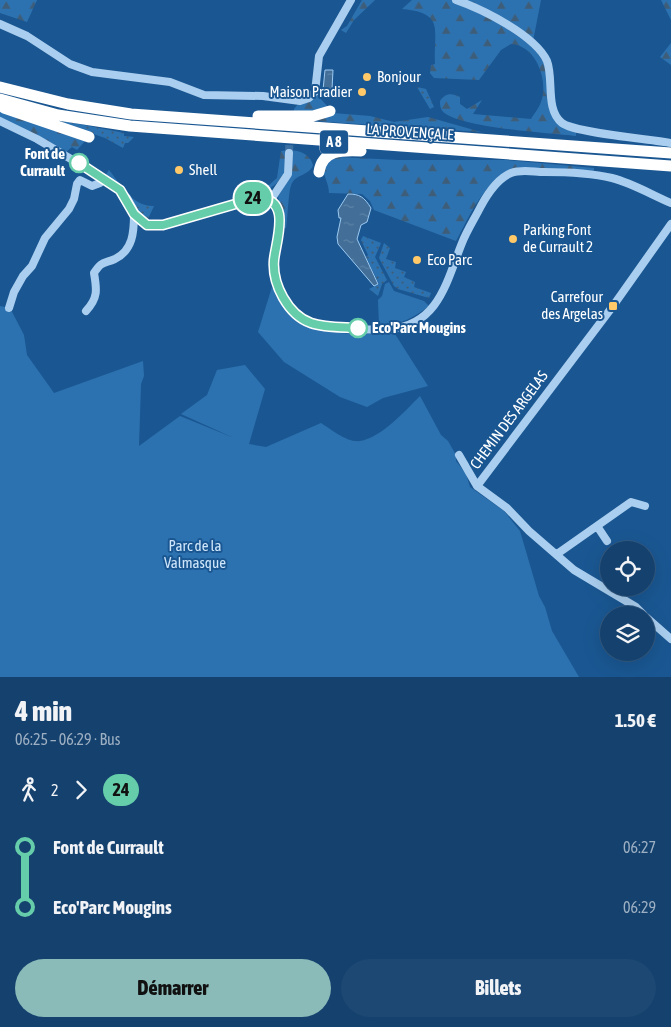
<!DOCTYPE html>
<html lang="fr">
<meta charset="utf-8">
<style>
body{margin:0;font-family:"Asap Condensed",sans-serif;background:#1d4873;color:#f1f3f6;height:100vh;display:flex;flex-direction:column;font-size:19px;white-space:nowrap}
*{box-sizing:border-box;margin:0}
p{font-size:16px;color:#9dafc2}
.icon{flex:none;width:28px;height:28px;fill:none;stroke:currentColor;stroke-width:2;stroke-linecap:round;stroke-linejoin:round}
.map{position:relative;height:677px;overflow:hidden}
.panel{display:flex;flex-direction:column;background:#14416e;flex:1}
.panel>*{flex:none}
.badge{padding:0 10px;border-radius:16px;font-size:18px;line-height:32px}
.buttons{position:absolute;left:600px;top:541px;display:grid;gap:10px}
.buttons a{display:grid;place-items:center;width:55px;height:55px;border-radius:50%;background:#14416e;box-shadow:0 5px 20px #0002,0 0 0 1px #335a81;font-size:25px}
.map>.badge{position:absolute;translate:-50% -50%;box-shadow:0 0 0 2px #fff}
.legs{display:flex;align-items:center;gap:8px;height:55px;padding:0 15px;font-size:16px}
.legs p{margin-inline-start:auto}
.overview{display:flex;align-items:center;justify-content:space-between;height:85px;padding:0 15px}
h1{font-size:28px;font-weight:800;line-height:38px}
.action{display:flex;gap:10px;margin-top:auto;padding:10px 15px}
.action a{flex:1;height:58px;border-radius:30px;background:#8bbbb9;color:#111;font-size:20px;font-weight:800;line-height:58px;text-align:center}
.action a+a{background:#1d4873;color:#f1f3f6}
ul{padding:0 15px;list-style:none}
li{display:flex;align-items:center;gap:18px;height:60px;font-size:19px}
li i{display:grid;place-items:center;width:8px;height:100%;margin:0 6px;background:currentColor}
li i::after{content:'';width:12px;height:12px;margin:-6px;border:4px solid;border-radius:50%;background:#14416e}
li p{margin-inline-start:auto}
li:first-child i{background:linear-gradient(#0000 50%,currentColor 0)}
li:last-child i{background:linear-gradient(currentColor 50%,#0000 0)}
.map>svg:first-child{display:block}
.grass{fill:url(#grass-dots)}
.forest{fill:url(#forest-firs)}
.green{fill:#2d72b0}
.water{fill:url(#water-ripples);stroke:#9dcaf1}
.lines{fill:none;stroke-linecap:round;stroke-linejoin:round}
.minor-tunnel{stroke:#3c70a2;stroke-width:8;stroke-dasharray:8 4;stroke-linecap:butt}
.minor{stroke:#aaceef;stroke-width:8}
.highway{stroke:#fff;stroke-width:11}
.line-1-casing{stroke:#fff;stroke-width:11}
.line-1{stroke:#66cdaa;stroke-width:8}
.poi-dot{fill:#ffc868;stroke:#1a5792;stroke-width:2}
.stop-1-dot{fill:#fff;stroke:#66cdaa;stroke-width:2.5}
.labels{text-anchor:middle;stroke-width:4;stroke-linejoin:round;paint-order:stroke}
.shield{fill:#1a5792;stroke:#bacdde;stroke-width:1}
.shield-label{font-size:14px;font-weight:bold;fill:#fff}
.poi-label{font-size:15px;fill:#fff;stroke:#1a5792;text-anchor:start}
.street-label{font-size:15px;fill:#fff;stroke:#1a5792}
.stop-label{font-size:15px;font-weight:bold;fill:#fff;stroke:#1a5792;text-anchor:end}
.park-label{font-size:15px;fill:#d0e7fb;stroke:#1a5792}
</style>
<div class="map">
<svg width="671" height="677" viewBox="0 0 671 677">
<defs>
<pattern id="grass-dots" width="8" height="8" patternUnits="userSpaceOnUse" patternTransform="scale(1.25)"><rect width="8" height="8" fill="#2d72b0"/><path d="M2 2h.1M6 6h.1" fill="none" stroke="#3e5d79" stroke-width="1.8" stroke-linecap="round"/></pattern>
<pattern id="forest-firs" width="22" height="20" patternUnits="userSpaceOnUse" patternTransform="scale(1.25)"><rect width="22" height="20" fill="#2d72b0"/><path d="M5 1l3.5 6h-7zM16 11l3.5 6h-7z" fill="#3e5d79"/></pattern>
<pattern id="water-ripples" width="26" height="14" patternUnits="userSpaceOnUse" patternTransform="scale(1.25)"><rect width="26" height="14" fill="#426e98"/><path d="M2 4q2-2 4 0t4 0M15 11q2-2 4 0t4 0" fill="none" stroke="#5e84a7"/></pattern>
</defs>
<rect width="100%" height="100%" fill="#1a5792"/>
<!-- grass -->
<path class="grass" d="M417,87l9,2 8,18 -4,2z
M44,117l80,16v3l10,1 -6,6h-3l-2,5 -18,-10z
M109,170c12,15 24,37 45,36l-6,13 8,4 -12,-1 -39,-46z
M363,236l18,7 -6,14 12,23 -5,4 -4,12 -9,-7 10,-5 -13,-27 2,-2 -7,-15z
M384,243l6,5 -4,11 10,3 -1,6 11,4 -2,5 11,5 -1,5 17,6 -2,5 -31,-9 -4,-3 -15,-28z"/>
<!-- forest -->
<path class="forest" d="M0,0h37l-10,22 -27,-9z
M362,0h13l-21,20 -8,13 -5,-3 6,-4z
M412,0h129l-9,46 12,17 9,53 23,14v6c-28,-3 -109,-8 -130,-22 -5,-3 -6,-7 -6,-13 6,-8 11,-8 20,-4v7l7,5 15,-9 -9,14 58,5c3,-5 8,-11 10,-17 8,-21 -5,-57 -30,-58l-10,6 -22,30 -45,-2 -4,-5 1,-8 4,-1c-2,-34 11,-51 -33,-55z
M661,0h10v20z
M671,43v22l-11,-8z
M317,95l12,13 -35,6v-5l5,-6 10,-2z
M0,111l86,29 -9,10 -5,-3 -6,5 -66,-34z
M333,113l37,3 24,6 34,-5 53,15 -167,-11z
M281,151c13,-2 28,0 32,14 -3,10 -16,9 -21,18 -4,7 -4,34 -6,45h-3l2,-7 -7,-24 14,-24v-19c-9,25 -14,34 -41,42l-1,-2 19,-9 8,-7z
M336,157l62,3h108l88,8v4l-76,-5c-32,10 -47,46 -62,74l-82,-31 -4,-9 -8,-7 -33,-1c0,-11 -7,-18 -6,-29z"/>
<!-- green -->
<path class="green" d="M389,282l5,9 30,10 5,5c-14,11 -33,21 -50,19l-1,-25 4,-4 3,-12z
M272,287c7,11 13,22 22,31 22,20 73,15 101,16l33,52 -45,12 -16,9 -27,-10 -56,-35 -26,-30z
M0,306l10,2 14,27 3,20 27,38 89,-32 1,15 -3,8 -2,62 41,-30 54,22 -53,-24 26,-19 10,-25 28,-5 20,24 -16,55 17,3 55,-24c10,6 26,20 39,18 21,-3 45,-30 60,-45l21,39 7,6 8,14v6l10,13 4,13 34,24 16,20 19,65 6,11 7,24 27,46h-579z"/>
<!-- water -->
<path class="water" d="M325,70h8l-1,19 -9,1z
M348,194c12,0 16,3 23,14l-4,14 -6,3 -4,14 21,45 -4,2 -36,-42 -1,-7 4,-19h-2l-1,-8z"/>
<g class="lines">
<!-- minor-tunnel -->
<path class="minor-tunnel" d="M289,153l1,-32"/>
<!-- minor -->
<path class="minor" d="M456,0c26,9 79,35 91,61 7,18 -2,49 15,62 13,10 88,16 109,20
M0,24l27,12 43,28 22,8 78,10 34,13 59,1 37,5 9,-3 6,-6 4,-36 32,-56
M0,121l37,18 73,43 17,16 13,23 7,4h16l93,-27c38,-1 18,43 18,64 -1,23 14,51 37,61 17,7 59,7 79,6 49,-4 57,-49 72,-86 5,-13 13,-25 19,-37 7,-13 16,-27 30,-33 10,-4 23,-1 33,-1 22,0 47,1 68,6 20,5 40,17 59,25
M270,201l18,-27 1,-21
M9,308l5,-16 9,-16 9,-10 13,-28 24,-29 5,-10 3,-15 3,-4 12,6 8,-3 3,-5
M86,311c12,-13 11,-21 8,-38 8,-12 9,-9 21,-14 18,-9 19,-27 19,-45
M459,455l18,31
M597,526l10,15
M557,554l74,-52 14,4
M644,615l-8,-8 -62,-37 -45,-39 -22,-23 -30,-22 136,-180 58,-82
M646,617l25,22"/>
<!-- highway -->
<path class="highway" d="M0,87l68,17 63,10 540,39
M0,99l58,16 72,11 541,40
M4,108l85,29
M258,116h55l17,-5
M319,172c3,-22 23,-22 42,-21"/>
</g>
<g class="lines">
<defs>
<path id="line-1" d="M79,163l41,27 14,24 13,11h16l93,-27c37,-1 20,42 18,62 -2,24 14,55 37,63 14,5 32,4 47,5"/>
</defs>
<!-- line-1 casing -->
<use href="#line-1" class="line-1-casing"/>
<!-- line-1 -->
<use href="#line-1" class="line-1"/>
</g>
<!-- markers -->
<g class="poi-dot">
<circle cx="367" cy="77" r="5"/>
<circle cx="362" cy="92" r="5"/>
<circle cx="179" cy="170" r="5"/>
<circle cx="513" cy="239" r="5"/>
<circle cx="417" cy="260" r="5"/>
<rect x="608" y="301" width="10" height="10" rx="2.5"/>
</g>
<g class="stop-1-dot">
<circle cx="79" cy="163" r="9"/>
<circle cx="358" cy="328" r="9"/>
</g>
<g class="labels">
<!-- shield labels -->
<rect class="shield" x="320" y="130.5" width="28" height="23" rx="4"/>
<g class="shield-label">
<text x="334" y="147">A 8</text>
</g>
<!-- poi labels -->
<g class="poi-label">
<text x="377" y="82">Bonjour</text>
<text x="352" y="97" text-anchor="end">Maison Pradier</text>
<text x="189" y="175">Shell</text>
<text x="523" y="235">Parking Font<tspan x="523" dy="17">de Currault 2</tspan></text>
<text x="427" y="265">Eco Parc</text>
<text x="603" y="302" text-anchor="end">Carrefour<tspan x="603" dy="17">des Argelas</tspan></text>
</g>
<!-- street labels -->
<g class="street-label">
<text transform="translate(410 132) rotate(4)" y="5">LA PROVENÇALE</text>
<text transform="translate(509 420) rotate(-53)" y="5">CHEMIN DES ARGELAS</text>
</g>
<!-- stop labels -->
<g class="stop-label">
<text x="65" y="159">Font de<tspan x="65" dy="17">Currault</tspan></text>
<text x="372" y="333" text-anchor="start">Eco'Parc Mougins</text>
</g>
<!-- park labels -->
<g class="park-label">
<text x="195" y="551">Parc de la<tspan x="195" dy="17">Valmasque</tspan></text>
</g>
</g>
</svg>
<div class="buttons">
<a><svg class="icon" aria-label="locate" viewBox="0 0 24 24"><circle cx="12" cy="12" r="6"/><path d="M12 2v4M12 18v4M2 12h4M18 12h4"/></svg></a>
<a><svg class="icon" aria-label="layers" viewBox="0 0 24 24"><path d="M12 4l9 5-9 5-9-5zM3 14l9 5 9-5"/></svg></a>
</div>
<b class="badge" style="left:253px;top:198px;background:#66cdaa;color:#111">24</b>
</div>
<section class="panel">
<div class="overview"><div><h1>4 min</h1><p>06:25 – 06:29 · Bus</p></div><b>1.50 €</b></div>
<div class="legs"><svg class="icon" aria-label="walk" viewBox="0 0 24 24"><circle cx="13" cy="4" r="2"/><path d="M13 8l-2 6 4 7M11 14l-3 7M7 12l3-4h3l4 4"/></svg>2<svg class="icon" aria-label="forward" viewBox="0 0 24 24"><path d="M9 5l7 7-7 7"/></svg><b class="badge" style="background:#66cdaa;color:#111">24</b></div>
<ul>
<li><i style="color:#66cdaa"></i><b>Font de Currault</b><p>06:27</p></li>
<li><i style="color:#66cdaa"></i><b>Eco'Parc Mougins</b><p>06:29</p></li>
</ul>
<div class="action"><a>Démarrer</a><a>Billets</a></div>
</section>
